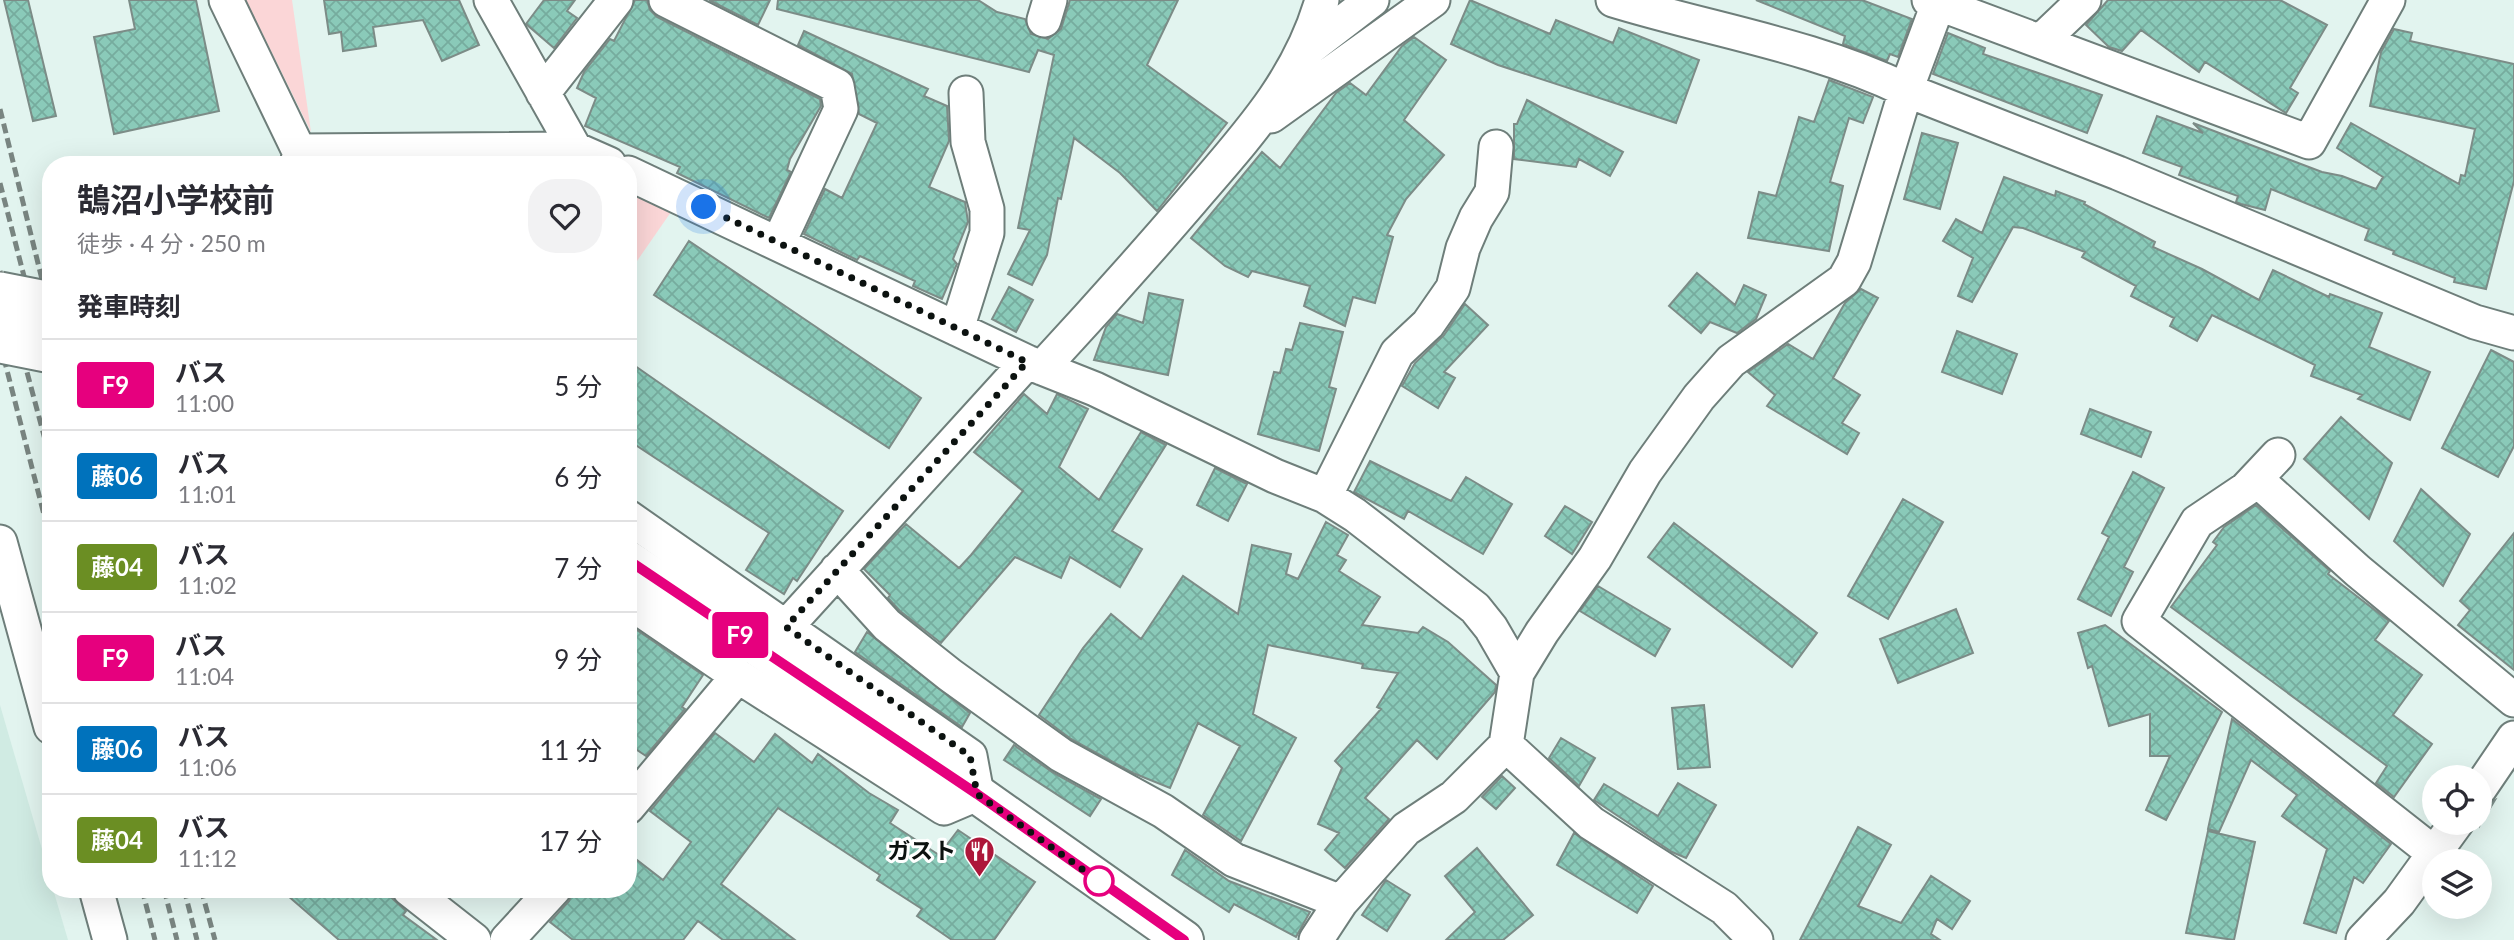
<!DOCTYPE html>
<html lang="ja">
<meta charset="utf-8">
<style>
body{margin:0;font-family:Lato,"Noto Sans JP",sans-serif;background:#f2f2f3;color:#2b2b33;height:100vh;display:flex;flex-direction:column;font-size:26px;white-space:nowrap}
*{box-sizing:border-box;margin:0}
p{font-size:23px;color:#7c7c81}
.icon{flex:none;width:38px;height:38px;fill:none;stroke:currentColor;stroke-width:2;stroke-linecap:round;stroke-linejoin:round}
.map{position:relative;flex:1;overflow:hidden}
.details{position:absolute;left:42px;top:156px;width:595px;height:742px;display:flex;flex-direction:column;background:#fff;border-radius:28px;box-shadow:0 7px 28px #0002}
.details>*{flex:none}
.badge{padding:0 14px;border-radius:5px;font-size:24px;line-height:46px}
.fabs{position:absolute;left:2422px;top:765px;display:grid;gap:14px}
.fabs a{display:grid;place-items:center;width:70px;height:70px;border-radius:50%;background:#fff;box-shadow:0 7px 28px #0002;font-size:35px}
.you{position:absolute;width:35px;height:35px;margin:-18px;border:5px solid #fff;border-radius:50%;background:#1a73e8;box-shadow:0 0 0 10px #1a73e833}
.map>.badge{position:absolute;translate:-50% -50%;box-shadow:0 0 0 4px #fff}
h2{padding:0 35px;font-size:26px;line-height:63px}
.round{display:grid;place-items:center;flex:none;width:74px;height:74px;border-radius:28px;background:#f2f2f3}
.overview{display:flex;align-items:center;justify-content:space-between;height:119px;padding:0 35px}
h1{font-size:33px;font-weight:700;line-height:52px}
ul{padding:0;list-style:none}
li{display:flex;align-items:center;gap:21px;height:91px;padding:0 35px;border-top:2px solid #e1e1e2}
li div{flex:1}
li b{display:block;font-size:26px}
li em{font-style:normal}
li .badge{min-width:77px;font-weight:700;text-align:center}
.map>svg:first-child{display:block}
.built{fill:#d0ebe3}
.green{fill:#fbd6d7}
.building{fill:url(#building-cross-hatch);stroke:#7c8c87;stroke-width:2}
.lines{fill:none;stroke-linecap:round;stroke-linejoin:round}
.minor-casing{stroke:#6e7e7a;stroke-width:37}
.major-casing{stroke:#6e7e7a;stroke-width:42}
.minor{stroke:#fff;stroke-width:33}
.major{stroke:#fff;stroke-width:38}
.rail{stroke:#798581;stroke-width:5;stroke-dasharray:10 5;stroke-linecap:butt}
.minor-bridge-casing{stroke:#6e7e7a;stroke-width:37;stroke-linecap:butt}
.major-bridge-casing{stroke:#6e7e7a;stroke-width:42;stroke-linecap:butt}
.minor-bridge{stroke:#fff;stroke-width:33}
.major-bridge{stroke:#fff;stroke-width:38}
.line-casing{stroke:#fff;stroke-width:16}
.line{stroke:#e6007e;stroke-width:10}
.walk{stroke:#0c1210;stroke-width:7;stroke-dasharray:0 12.6}
.stop-dot{fill:#fff;stroke:#e6007e;stroke-width:3.5}
.labels{text-anchor:middle;stroke-width:6;stroke-linejoin:round;paint-order:stroke}
.poi-label{font-size:23px;font-weight:bold;fill:#0c1210;stroke:#fff;text-anchor:end}
</style>
<div class="map">
<svg width="2514" height="940" viewBox="0 0 2514 940">
<defs>
<pattern id="building-cross-hatch" width="8" height="8" patternUnits="userSpaceOnUse" patternTransform="scale(1.75)"><rect width="8" height="8" fill="#8acab9"/><path d="M0 0l8 8M0 8l8-8" fill="none" stroke="#76ac9e"/></pattern>
</defs>
<rect width="100%" height="100%" fill="#e2f4ef"/>
<!-- built -->
<path class="built" d="M0,705l51,175v9h2l15,51h-68z"/>
<!-- green -->
<path class="green" d="M246,0h46l19,132z
M628,193l43,19 -43,62z"/>
<!-- building -->
<path class="building" d="M4,0h24l28,116 -23,5z
M129,0h67l23,111 -105,23 -20,-97 41,-8z
M324,0h135l20,45 -37,16 -19,-41 -50,7 3,19 -33,5 -2,-19 -12,2z
M544,0h31l-8,11 10,7 -23,30 -28,-24z
M635,0h12l3,10 7,7 163,82 1,7 -31,53 -3,11 4,2 -22,46 -92,-45 3,-6 -95,-41 11,-28 -19,-10 7,-16 26,-33 4,2z
M709,0h61l-12,25z
M778,0h200l19,12 28,7 6,15 17,5 13,-10 9,-29h108l-31,65 80,58 -70,88 -37,-38 -46,-35 -13,61 -3,-1 -11,57 -15,30 -24,-11 22,-44 -12,-2 36,-173 -16,-5 -9,22 -252,-63z
M1470,0l80,34 6,-14 57,23 6,-15 80,32 -23,63 -178,-58 -47,-21z
M1756,0h106l50,19 -14,38 -8,-3 -3,7 -44,-17 2,-8z
M2108,0h172l47,25 -37,63 8,5 -12,20 -81,-51 -6,10 -58,-42 -19,21 -13,-4 -23,-22z
M2394,29l18,4 -2,8 104,23v117l-28,108 -32,-7 1,-4 -62,-24 1,-3 -29,-11 4,-11 -98,-40 -6,21 -24,-6 -5,-2 2,-6 -59,-21 3,-8 -39,-14 14,-37 46,17 -10,-10 129,49 20,4 34,13 7,-12 -46,-29 14,-25 108,61 2,-9 4,1 10,-47 -105,-23 11,-54z
M804,31l124,58 -4,7 23,10 2,35 -20,46 36,15 3,20 -15,37 4,5 -15,35 -29,-13 2,-5 -55,-25 -3,4 -53,-26 21,-45 17,9 35,-75 -18,-9 -7,-40 -54,-29z
M1948,33l37,15 -2,6 119,41 -15,38 -154,-59z
M1414,37l32,23 -42,60 40,35 -38,44 -19,36 6,2 -18,66 -22,-6 -8,29 -41,-20 6,-20 -58,-15 -4,6 -23,-11 -34,-28 71,-86 18,16 56,-75 14,-10 16,12 36,-49z
M1829,80l44,17 -10,26 -14,-5 -19,64 13,4 -14,65 -81,-13 11,-46 17,4 23,-79 15,5z
M1527,100l96,52 -13,24 -31,-17 -3,8 -62,-8v-35h3z
M1922,133l36,10 -18,66 -36,-10z
M2004,177l51,19 1,-5 29,11 -1,2 71,38 -2,5 49,22 57,31 14,-30 56,27 1,-3 52,19 -13,34 61,25 -20,48 -52,-21 4,-4 -51,-19 4,-11 -103,-50 -15,26 -27,-15 4,-8 -43,-22 5,-10 -54,-29 3,-5 -62,-24 -10,-1 -41,75 -14,-6 15,-38 -30,-17 13,-22 26,14z
M689,241l232,157 -32,50 -235,-153z
M1697,273l38,32 9,-20 22,10 -10,24 -19,14 -27,-11 -9,11 -32,-27z
M1009,287l24,13 -17,32 -24,-13z
M1861,289l17,9 -45,80 27,17 -18,28 17,10 -12,21 -80,-48 8,-11 -27,-23 40,-28 25,15 32,-56z
M1149,293l34,7 -15,75 -74,-15 12,-33 11,-13 26,9z
M1465,304l23,21 -44,47 11,6 -17,30 -36,-22 13,-23 29,-28z
M1300,323l43,9 -14,55 7,2 -17,62 -61,-17 16,-62 6,1 6,-24 6,1z
M1957,331l60,23 -15,40 -60,-22z
M2491,350l23,12v84l-16,31 -56,-29z
M628,361l215,150 -46,70 -4,-3 -9,16 -38,-24 23,-37 -141,-93z
M1024,394l23,20 10,-20 31,15 -29,58 40,33 42,-68 25,13 -54,86 30,18 -22,38 -50,-30 -9,21 -46,-21 -74,86 -41,-32 -12,-13 2,-3 -26,-26 42,-45 53,44 12,-13 52,-64 -49,-39z
M2090,409l61,23 -10,25 -60,-23z
M2341,417l51,46 -23,56 -65,-60z
M1370,461l81,40 15,-24 46,27 -29,50 -75,-43 -4,8 -50,-27z
M1215,468l32,16 -19,37 -31,-16z
M2133,472l31,16 -40,79 9,5 -22,44 -33,-17 31,-62 -7,-4z
M2421,489l49,45 -27,52 -49,-45z
M1903,499l40,23 -55,97 -40,-23z
M2256,505l74,66 -2,3 61,47 -14,19 47,35 -29,40 39,29 -38,53 -18,-14 11,-17 -216,-159 46,-62 -4,-3 11,-15z
M1565,506l27,16 -20,32 -27,-18z
M1326,522l22,13 -11,20 9,5 -7,11 41,26 -18,28 56,8 5,-6 25,15 48,43 -1,7 -58,67 -20,-19 -52,58 24,21 -44,49 -20,-18 14,-17 -21,-9 24,-56 -7,-7 46,-52 -4,-2 21,-34 -36,-5 1,-4 -95,-19 -15,69 43,24 -55,103 -38,-26 37,-69 -42,-23 -28,65 -37,-15 -62,-34 -32,-24 44,-67 28,-34 30,25 42,-63 55,38 14,-69 39,9 -5,20 12,5z
M1674,523l143,110 -25,34 -144,-110z
M2514,533v137l-56,-45 12,-15 -10,-9z
M1598,586l72,43 -15,27 -75,-45z
M1956,609l17,44 -75,30 -18,-44z
M628,624l75,51 -21,32 3,2 -39,47 -18,-12z
M2105,625l117,87 -56,108 -20,-10 24,-54h-20v-42l-41,12 -17,-60 -4,2 -10,-35z
M867,632l103,81 -8,14 -107,-75z
M1704,705l6,62 -32,2 -6,-61z
M2232,719l159,125 -28,39 -9,-6 -18,56 -32,-10 23,-74 -45,-33 15,-21 -46,-35 -32,72 -11,-3z
M715,733l39,29 21,-28 37,29 6,-9 51,39 29,17 -8,13 49,32 19,-25 77,52 -41,58h-42l-35,-24 5,-7 -45,-29 3,-5 -102,-67 -57,76 74,56h-72l-25,-19 -15,19h-110l-23,-18 19,-21 4,-12h55v-36l35,27 28,-38 -41,-31z
M1561,738l34,20 -16,28 -30,-28z
M1014,745l38,27 49,27 -11,17 -86,-56z
M1502,776l13,12 -19,21 -14,-12z
M1678,783l38,22 -30,53 -14,-6 -78,-52 10,-16 54,32z
M2495,800l-15,25v-18z
M1858,827l33,18 -33,61 43,17 30,-47 39,25 -18,28 -15,-10 -6,15 9,6h-140z
M2208,831l47,11 -21,98 -48,-7z
M1574,833l79,53 -16,27 -80,-48z
M1477,848l56,67 -30,25h-57l29,-28 -30,-36z
M1185,850l44,31 81,31 -14,25 -62,-33 -5,8 -57,-37z
M1386,880l24,15 -23,36 -25,-16z
M280,889h102l24,22 -3,4 34,25h-98z"/>
<g class="lines">
<defs>
<path id="minor" d="M226,0l73,151 -1,13
M491,0l84,149 34,15
M666,0l171,86 4,23 -63,135
M1613,0c98,30 199,45 293,90l212,83 357,149 39,11
M1929,0l380,142 79,-142
M1044,20l6,-20
M2041,41l43,-41
M1303,53l69,-53
M543,93l73,-93
M1271,116l162,-116
M299,151l276,-2
M628,173l399,189 68,27 180,87 50,20 30,19 120,93 16,20 26,45
M957,329l30,-96v-24l-19,-67 -2,-49
M1042,368c51,-55 101,-111 150,-168 53,-62 107,-119 130,-200
M2278,455l-32,34 -49,33 -58,99 296,233
M2256,479l102,92 156,129
M1325,496l72,-143 31,-29 25,-36 10,-40 13,-30 16,-26 4,-45
M628,517l342,239 7,38 -33,14 -206,-132 -110,-75
M0,542l51,185
M837,570l50,55 63,50 111,80 102,56 71,49 107,42
M786,627l241,-265
M1506,745l85,78 133,85 32,32
M2480,788l34,-50
M628,807l110,-131
M96,889l14,51
M409,889l65,51
M507,940l47,-51
M1316,940l25,-38 65,-73 48,-32 52,-52 11,-72 25,-41 53,-74 50,-86 54,-75 32,-36 113,-81 10,-18 52,-172 32,-86
M2363,940l36,-38 58,-80"/>
<path id="major" d="M628,560l349,234 207,146"/>
</defs>
<!-- minor casing -->
<use href="#minor" class="minor-casing"/>
<!-- major casing -->
<use href="#major" class="major-casing"/>
<!-- minor -->
<use href="#minor" class="minor"/>
<!-- major -->
<use href="#major" class="major"/>
<!-- rail -->
<path class="rail" d="M0,109l51,207
M0,183l51,198
M0,271l51,191
M0,343l51,199
M142,889l13,51
M164,889l13,51
M184,889l13,51
M201,889l14,51"/>
<defs>
<path id="minor-bridge" d="M0,289l51,10
M0,346l51,10"/>
<path id="major-bridge" d="M0,319l51,11"/>
</defs>
<!-- minor-bridge casing -->
<use href="#minor-bridge" class="minor-bridge-casing"/>
<!-- major-bridge casing -->
<use href="#major-bridge" class="major-bridge-casing"/>
<!-- minor-bridge -->
<use href="#minor-bridge" class="minor-bridge"/>
<!-- major-bridge -->
<use href="#major-bridge" class="major-bridge"/>
</g>
<g class="lines">
<defs>
<path id="line" d="M628,560l349,234 207,146"/>
</defs>
<!-- line casing -->
<use href="#line" class="line-casing"/>
<!-- line -->
<use href="#line" class="line"/>
<!-- walk -->
<path class="walk" d="M704,207l323,155 -241,265 184,129 7,38 122,87"/>
</g>
<!-- icons -->
<defs>
<symbol id="restaurant-pin" viewBox="-11 -11 22 30"><path d="M0 17L-7.5 6A9.5 9.5 0 1 1 7.5 6Z" fill="#ad173a" stroke="#fff"/><path d="M-5-6h1v4h1v-4h1v4h1v-4h1v5L-1.5 .5V6h-2V.5L-5-1ZM5-6V6H3V1.5H1.5Q1.5-4 5-6Z" fill="#fff"/></symbol>
</defs>
<g fill-rule="evenodd">
<use href="#restaurant-pin" x="962" y="834" width="35" height="47"/>
</g>
<!-- markers -->
<circle class="stop-dot" cx="1099" cy="881" r="14"/>
<g class="labels">
<!-- poi labels -->
<g class="poi-label">
<text x="956" y="859">ガスト</text>
</g>
</g>
</svg>
<div class="fabs">
<a><svg class="icon" aria-label="locate" viewBox="0 0 24 24"><circle cx="12" cy="12" r="6"/><path d="M12 2v4M12 18v4M2 12h4M18 12h4"/></svg></a>
<a><svg class="icon" aria-label="layers" viewBox="0 0 24 24"><path d="M12 4l9 5-9 5-9-5zM3 14l9 5 9-5"/></svg></a>
</div>
<div class="you" style="left:704px;top:207px"></div>
<b class="badge" style="left:740px;top:635px;background:#e6007e;color:#fff">F9</b>
<section class="details">
<div class="overview"><div><h1>鵠沼小学校前</h1><p>徒歩 · 4 分 · 250 m</p></div><a class="round"><svg class="icon" aria-label="heart" viewBox="0 0 24 24"><path d="M12 20l-8-8c-3-5 5-10 8-4 3-6 11-1 8 4z"/></svg></a></div>
<h2>発車時刻</h2>
<ul>
<li><span class="badge" style="background:#e6007e;color:#fff">F9</span><div><b>バス</b><p>11:00</p></div><em>5 分</em></li>
<li><span class="badge" style="background:#0072bc;color:#fff">藤06</span><div><b>バス</b><p>11:01</p></div><em>6 分</em></li>
<li><span class="badge" style="background:#6b8e23;color:#fff">藤04</span><div><b>バス</b><p>11:02</p></div><em>7 分</em></li>
<li><span class="badge" style="background:#e6007e;color:#fff">F9</span><div><b>バス</b><p>11:04</p></div><em>9 分</em></li>
<li><span class="badge" style="background:#0072bc;color:#fff">藤06</span><div><b>バス</b><p>11:06</p></div><em>11 分</em></li>
<li><span class="badge" style="background:#6b8e23;color:#fff">藤04</span><div><b>バス</b><p>11:12</p></div><em>17 分</em></li>
</ul>
</section>
</div>
